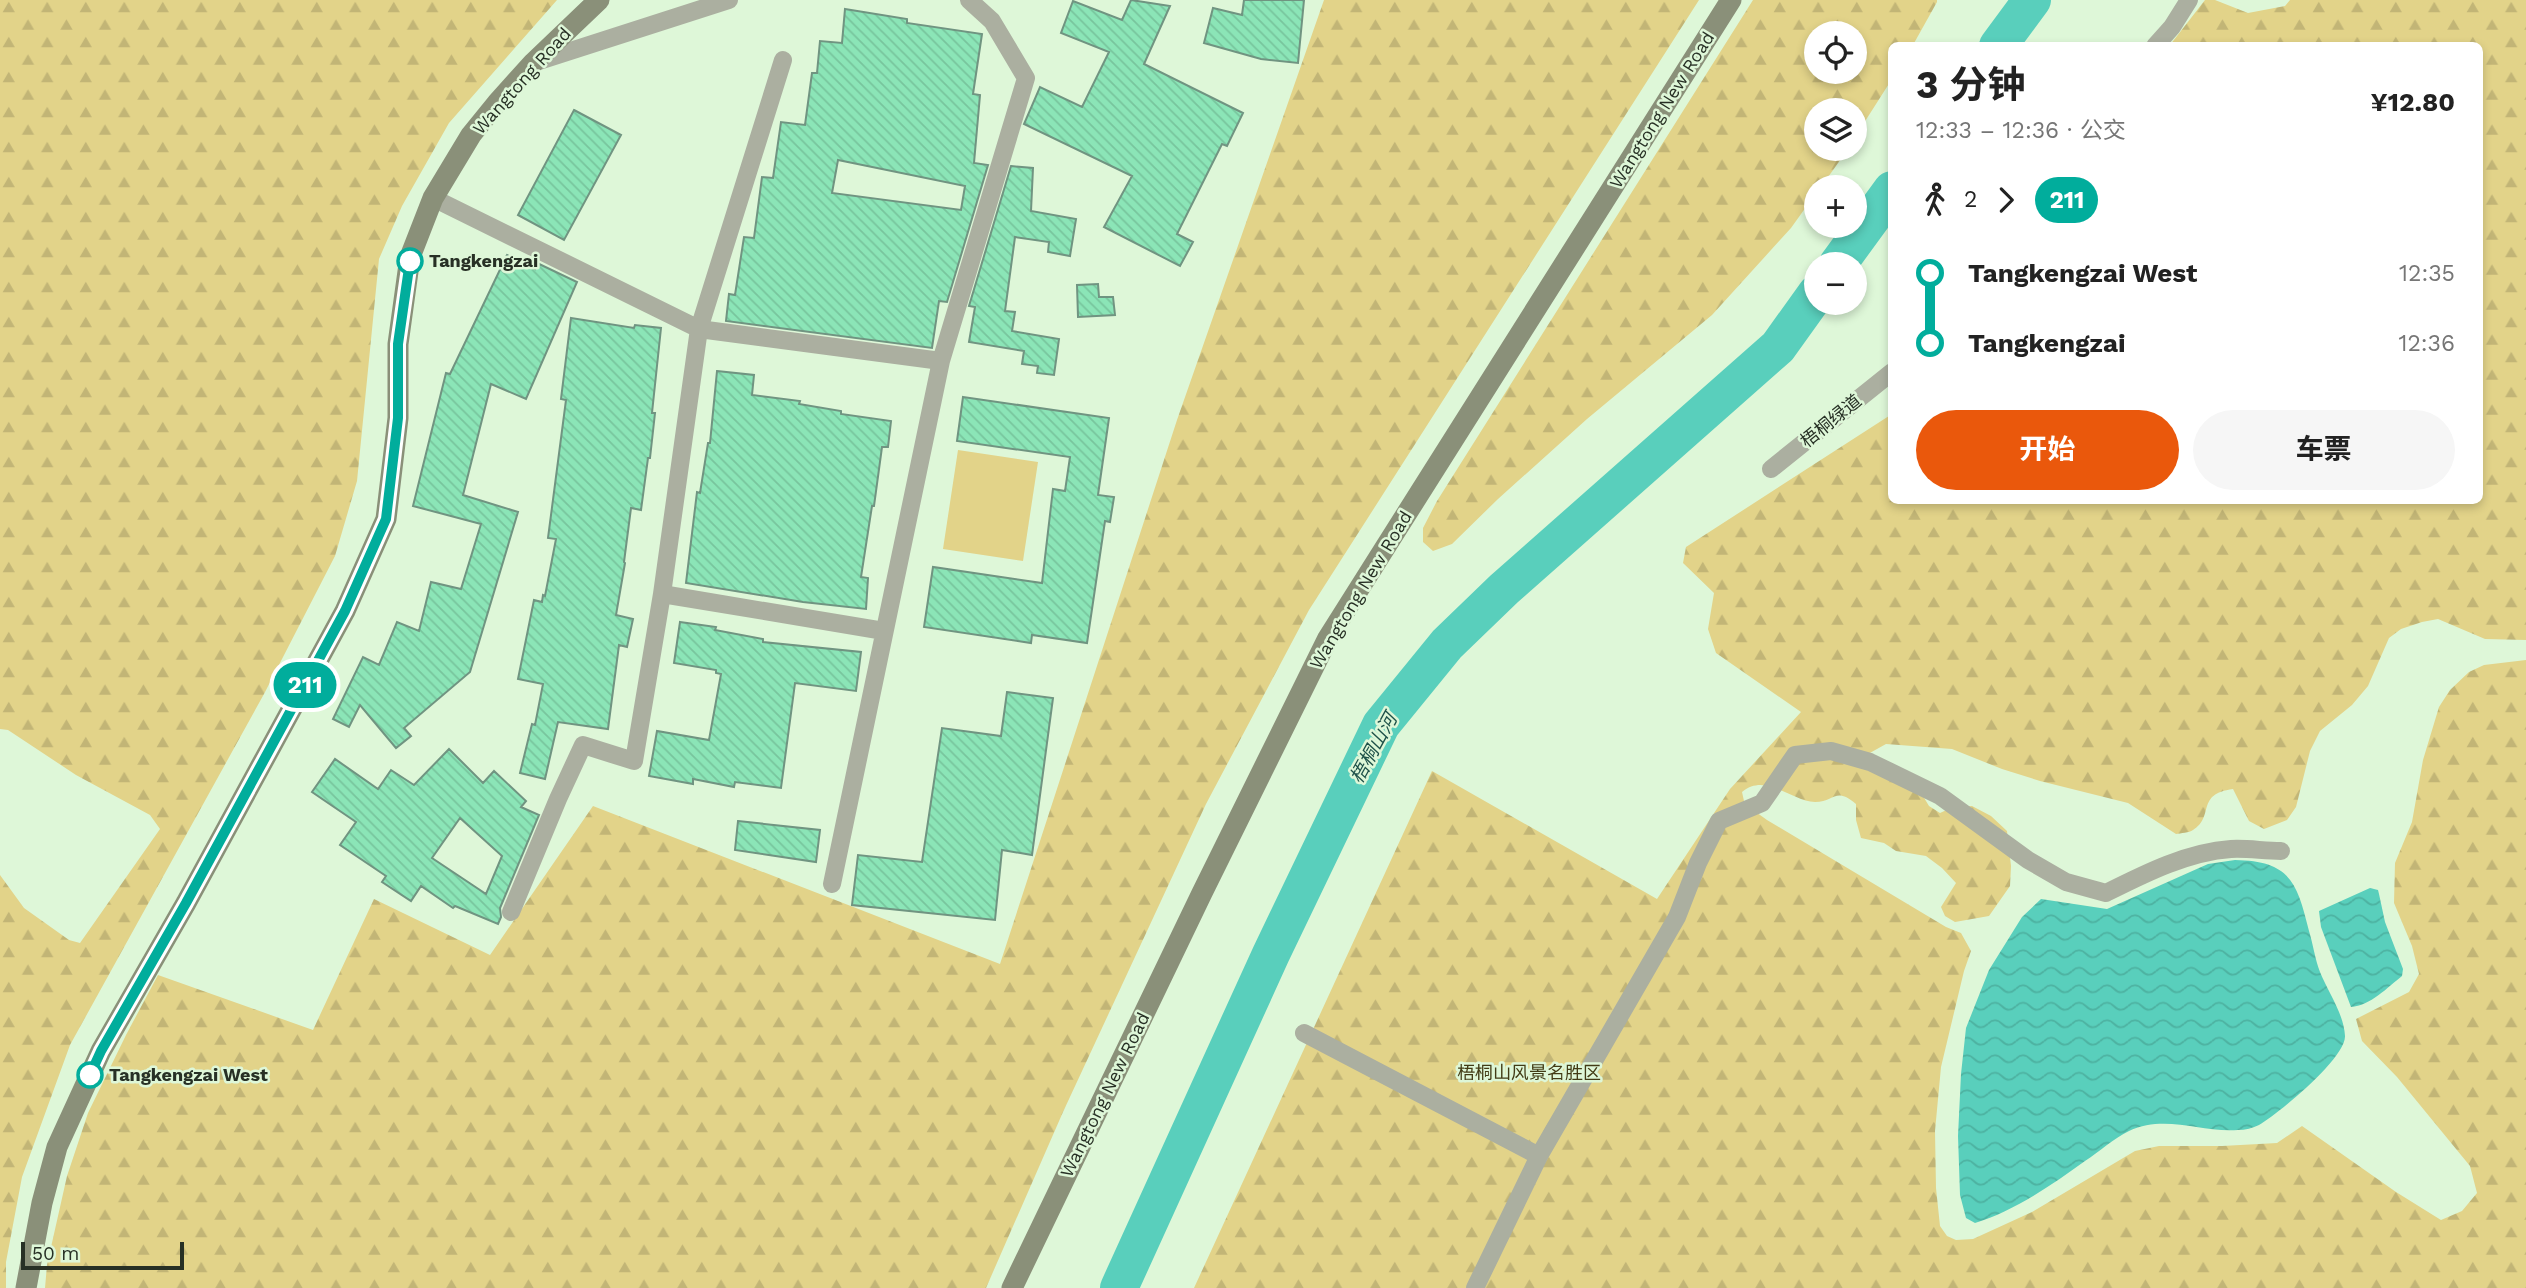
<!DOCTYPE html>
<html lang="zh">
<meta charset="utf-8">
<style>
body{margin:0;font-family:"Work Sans","Noto Sans SC",sans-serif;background:#f6f6f6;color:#222;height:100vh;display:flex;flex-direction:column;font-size:26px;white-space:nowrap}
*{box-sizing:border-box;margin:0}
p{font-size:23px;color:#767676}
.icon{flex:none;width:38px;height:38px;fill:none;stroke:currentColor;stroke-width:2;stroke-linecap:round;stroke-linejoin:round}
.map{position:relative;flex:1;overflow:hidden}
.side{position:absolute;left:1888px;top:42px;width:595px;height:462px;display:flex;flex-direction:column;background:#fff;border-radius:10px;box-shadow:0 4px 10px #0003}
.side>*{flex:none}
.badge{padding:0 14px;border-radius:23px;font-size:24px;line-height:46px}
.controls{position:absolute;left:1804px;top:21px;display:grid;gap:14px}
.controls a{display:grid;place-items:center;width:63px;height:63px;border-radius:50%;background:#fff;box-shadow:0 4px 10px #0003;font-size:35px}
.scale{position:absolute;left:21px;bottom:18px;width:163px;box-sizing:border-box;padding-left:7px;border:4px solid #273025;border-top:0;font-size:19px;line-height:24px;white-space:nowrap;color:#273025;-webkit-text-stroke:5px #def7d8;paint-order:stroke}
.map>.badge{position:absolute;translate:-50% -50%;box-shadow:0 0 0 4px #fff}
.legs{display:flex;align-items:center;gap:10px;height:77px;padding:0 28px;font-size:23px}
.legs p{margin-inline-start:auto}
.overview{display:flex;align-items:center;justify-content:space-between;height:119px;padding:0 28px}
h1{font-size:38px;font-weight:700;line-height:52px}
.primary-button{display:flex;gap:14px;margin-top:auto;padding:14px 28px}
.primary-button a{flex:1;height:80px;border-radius:42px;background:#ea580c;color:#fff;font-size:28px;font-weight:700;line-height:80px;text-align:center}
.primary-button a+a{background:#f6f6f6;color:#222}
ul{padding:0 28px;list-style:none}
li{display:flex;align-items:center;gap:24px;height:70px;font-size:26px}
li i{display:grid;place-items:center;width:10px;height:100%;margin:0 9px;background:currentColor}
li i::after{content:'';width:18px;height:18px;margin:-9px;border:5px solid;border-radius:50%;background:#fff}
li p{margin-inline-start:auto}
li:first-child i{background:linear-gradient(#0000 50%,currentColor 0)}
li:last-child i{background:linear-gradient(currentColor 50%,#0000 0)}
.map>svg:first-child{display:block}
.forest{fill:url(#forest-firs);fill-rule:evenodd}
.pitch{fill:#e2d389}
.water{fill:url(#water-waves)}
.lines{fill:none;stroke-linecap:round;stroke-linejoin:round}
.river{stroke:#59cfbc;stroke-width:38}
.building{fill:url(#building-back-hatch);stroke:#709481;stroke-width:2;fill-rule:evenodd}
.street{stroke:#abafa0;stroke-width:18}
.secondary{stroke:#8a9079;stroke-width:21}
.line-1-casing{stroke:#fff;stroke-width:16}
.line-1{stroke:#01ad9c;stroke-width:10}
.stop-1-dot{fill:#fff;stroke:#01ad9c;stroke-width:3.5}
.labels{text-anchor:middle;stroke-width:5;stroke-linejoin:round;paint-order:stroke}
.street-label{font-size:18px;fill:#273025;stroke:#def7d8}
.stop-label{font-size:18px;font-weight:bold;fill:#273025;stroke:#def7d8;text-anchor:start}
.park-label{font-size:18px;fill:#423b15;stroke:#def7d8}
.water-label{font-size:19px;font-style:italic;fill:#1e5149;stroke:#def7d8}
</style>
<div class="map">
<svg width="2526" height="1288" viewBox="0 0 2526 1288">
<defs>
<pattern id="forest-firs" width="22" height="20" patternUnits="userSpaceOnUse" patternTransform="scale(1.75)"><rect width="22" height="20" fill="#e2d389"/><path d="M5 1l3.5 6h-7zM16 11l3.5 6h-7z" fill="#c2b576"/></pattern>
<pattern id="water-waves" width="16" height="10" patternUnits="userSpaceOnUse" patternTransform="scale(1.75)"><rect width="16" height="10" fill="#59cfbc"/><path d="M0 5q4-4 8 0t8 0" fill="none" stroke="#4db2a1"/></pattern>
<pattern id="building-back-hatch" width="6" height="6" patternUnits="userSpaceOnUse" patternTransform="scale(1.75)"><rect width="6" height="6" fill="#8be5b7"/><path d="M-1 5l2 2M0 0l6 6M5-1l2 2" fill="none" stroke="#78c59d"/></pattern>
</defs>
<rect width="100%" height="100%" fill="#def7d8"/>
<!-- forest -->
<path class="forest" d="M0,0h557l-108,123 -47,83 -23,53 -22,222 -22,75 -71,138 -194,351 -48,132 -16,85v26h-6v-413l24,33 45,32 11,3 80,-114 -10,-14 -74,-40 -68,-45 -8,-1z
M1324,0h375l-390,610 -103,194 -143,308 -77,176h-941l2,-23 20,-89 21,-63 38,-78 32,-60 155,55 61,-131 116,56 103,-149 407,158 177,-544z
M1753,0h184v2l-24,43 -21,1v33l-37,58v-27h-39v39h32l-27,38h-5v6l-25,35 -79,87 -125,104 -89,80 -46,45 -19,7 -10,-9v-14l14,-27zM1816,33h39v39h-39z
M2205,0h10l33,13 37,-7 5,-6h236v640l-41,-1 -47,-20 -16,3 -21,7 -12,9 -21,48 -16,19 -32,26 -10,20 -14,56 -9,13 -23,9 -15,-8 -16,-32c-38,5 -18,28 -40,41 -4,3 -12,3 -17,4l-48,-31 -88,-22 -38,-12 -50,-20 -66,-5 -18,10 52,37 9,15 11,7 13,-6 19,-1 19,10 16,15 4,35 -1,20 -21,30 -34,6 -10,-6 -4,-9 15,-24 -14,-15 -16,-12 -30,-5 -12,-8 -23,-5 -5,-18v-16c-21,-18 -21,-2 -41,-2 -25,-1 -49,-30 -73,-10l2,9 5,6 18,13 179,107 15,6 10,18 -7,20 -23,96 -6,64 1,57 4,38 7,10 9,4 17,-1 59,-27 103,-61 24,-5h63l55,-3 25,-17 94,66 45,28 21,-9 15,-18 -7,-27 -73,-89 -35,-36 -6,-22 53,-27 10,-18 -7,-28 -18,-43 1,-40 17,-41 11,-62 16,-53 11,-17 19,-18 15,-7 42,-5v628h-1332l238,-517 225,128 73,-110 71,-77 -85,-59 -8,-24 6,-36 -31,-30 3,-16 206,-133v86h588v-454l-310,-1z"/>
<!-- pitch -->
<path class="pitch" d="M958,450l80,12 -15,99 -80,-12z"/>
<!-- water -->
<path class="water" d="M2235,860c56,1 62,23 74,71 4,13 6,28 11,41 8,20 24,42 25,64 1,22 -67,78 -86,89 -6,3 -14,5 -21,5 -37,3 -72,-16 -109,1 -15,7 -30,21 -44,30 -33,24 -71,50 -110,62l-9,-5 -6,-23 -2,-59 3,-62 5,-46 23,-58 33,-53 19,-18 66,10 101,-45z
M2370,888l8,2 1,4 6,28 18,47 -1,7c-14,11 -32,30 -51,31l-30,-80 -2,-16z"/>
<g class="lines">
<!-- river -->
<path class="river" d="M1998,46l34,-46
M1838,264l54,-74
M1119,1288l152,-334 110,-229 66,-81 57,-55 274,-242 38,-53"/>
</g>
<!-- building -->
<path class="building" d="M1131,0l39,6 -26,58 99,49 -16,33 -5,-2 -45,90 16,8 -13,24 -76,-39 28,-51 -108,-52 16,-37 42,20 27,-55 -48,-19 12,-32 49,19z
M1244,0h60l-6,63 -37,-4 -57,-16 9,-35 29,7z
M845,9l62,10v4l75,11 -9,60 7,1 -6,68 14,2 -41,137 -8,-1 -7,47 -206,-27 3,-27 6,1 9,-58 10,1 8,-61 11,1 8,-56 24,3 7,-52h5l3,-32 22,2zM838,160l127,26 -4,24 -129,-17z
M574,110l47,25 -57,105 -46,-25z
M1011,166l22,2 -2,43 45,8 -6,37 -22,-4 1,-10 -34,-5 -10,74 10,1 -3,19 47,8 -5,36 -17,-2 1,-7 -16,-2 2,-13 -55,-9 6,-35 -6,-1z
M507,255l28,14 2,-6 40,19 -51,117 -35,-15 -28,111 55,17 -48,160 -66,56 7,8 -15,12 -36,-43 -11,22 -16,-8 30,-62 16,8 18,-43 22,9 12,-49 30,7 20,-65 -68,-18 33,-133 4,1z
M1098,284l1,13h14l2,18 -37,2 -1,-32z
M571,318l63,10 1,-3 26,3 -9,85h3l-5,45h-2l-7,52 -10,-2 -7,54 1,1 -9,52 17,4 -6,28 -8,-2 -11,84 -50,-7 -13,57 -25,-6 12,-49 3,1 8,-41 -25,-5 16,-79 8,2 1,-7 2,1 11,-57 -8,-1 18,-138 -5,-1z
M717,371l37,4 -2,20 48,6 -1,3 42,7v3l50,7 -3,26h-6l-8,59h-2l-11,71 7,1 -2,31 -63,-7 -117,-19 11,-91 3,1 8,-50h2z
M963,397l146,21 -11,77 16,2 -4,25 -5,-1 -18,122 -55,-8 -1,8 -107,-16 9,-60 109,16 11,-94 12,2 5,-34 -113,-16z
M680,622l36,5 -1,3 48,9v3l98,10 -5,39 -61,-8 -14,105 -46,-6 -1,5 -41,-8v5l-44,-8 8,-45 52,9 12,-66 -5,-1v-3l-42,-7z
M1007,692l46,6 -21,157 -30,-5 -7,70 -143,-15 6,-50 64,7 20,-134 59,8z
M449,749l34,34 11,-12 32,30 -5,6 18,8 -39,93 1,9 -3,7 -43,-18 -2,2 -32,-22 -10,15 -29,-19 4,-6 -46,-31 16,-23 -44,-30 23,-33 43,30 13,-19 23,15zM460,818l42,38 -16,38 -54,-36z
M738,821l82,9 -4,32 -81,-12z"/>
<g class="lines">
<!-- street -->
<path class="street" d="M2155,46l17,-19 17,-27
M533,63l196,-63
M433,198l266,131 242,32
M1771,469l121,-97
M662,594l222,37
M832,884l109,-523 85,-283 -34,-57 -23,-21
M511,912l47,-113 25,-54 51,16 28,-167 37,-265 84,-269
M1304,1033l235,123
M1475,1288l64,-132 138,-239 21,-54 21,-42 43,-18 33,-48 36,-4 39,11 70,34 88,64 38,22 40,11c38,-19 81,-41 125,-44 16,-1 33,2 50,2"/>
<!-- secondary -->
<path class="secondary" d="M26,1288l16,-85 15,-56 44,-96 85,-148 159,-292 41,-92 12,-101v-74l12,-87 23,-59 38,-63 26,-32 36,-40 66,-63
M1012,1288l190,-395 126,-255 403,-638"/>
</g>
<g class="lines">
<defs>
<path id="line-1" d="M90,1075l11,-24 85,-148 159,-292 41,-92 12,-101v-74l12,-83"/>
</defs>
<!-- line-1 casing -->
<use href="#line-1" class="line-1-casing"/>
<!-- line-1 -->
<use href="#line-1" class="line-1"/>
</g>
<!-- markers -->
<g class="stop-1-dot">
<circle cx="410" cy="261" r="12"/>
<circle cx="90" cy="1075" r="12"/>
</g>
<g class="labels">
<!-- street labels -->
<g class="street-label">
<text transform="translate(522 81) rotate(-48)" y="6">Wangtong Road</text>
<text transform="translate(1662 110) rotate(-58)" y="6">Wangtong New Road</text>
<text transform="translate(1831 421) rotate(-39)" y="6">梧桐绿道</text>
<text transform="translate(1361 590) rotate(-59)" y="6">Wangtong New Road</text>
<text transform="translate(1105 1095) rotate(-64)" y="6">Wangtong New Road</text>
</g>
<!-- stop labels -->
<g class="stop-label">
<text x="429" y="267">Tangkengzai</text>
<text x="109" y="1081">Tangkengzai West</text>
</g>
<!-- park labels -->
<g class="park-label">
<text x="1529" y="1079">梧桐山风景名胜区</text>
</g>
<!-- water labels -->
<g class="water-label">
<text transform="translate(1373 748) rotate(-61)" y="7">梧桐山河</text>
</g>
</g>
</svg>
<div class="controls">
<a><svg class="icon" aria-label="locate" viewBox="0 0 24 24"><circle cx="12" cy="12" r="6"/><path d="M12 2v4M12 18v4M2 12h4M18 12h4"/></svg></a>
<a><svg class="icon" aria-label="layers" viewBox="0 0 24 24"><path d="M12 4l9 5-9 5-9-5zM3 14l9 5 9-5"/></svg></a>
<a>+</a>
<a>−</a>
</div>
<div class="scale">50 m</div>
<b class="badge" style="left:305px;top:685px;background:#01ad9c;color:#fff">211</b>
<section class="side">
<div class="overview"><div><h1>3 分钟</h1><p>12:33 – 12:36 · 公交</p></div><b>¥12.80</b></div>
<div class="legs"><svg class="icon" aria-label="walk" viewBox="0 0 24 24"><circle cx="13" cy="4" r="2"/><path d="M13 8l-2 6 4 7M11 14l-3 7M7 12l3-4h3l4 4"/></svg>2<svg class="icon" aria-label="forward" viewBox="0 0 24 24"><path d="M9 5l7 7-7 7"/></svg><b class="badge" style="background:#01ad9c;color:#fff">211</b></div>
<ul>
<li><i style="color:#01ad9c"></i><b>Tangkengzai West</b><p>12:35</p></li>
<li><i style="color:#01ad9c"></i><b>Tangkengzai</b><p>12:36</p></li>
</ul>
<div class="primary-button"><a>开始</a><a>车票</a></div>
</section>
</div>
